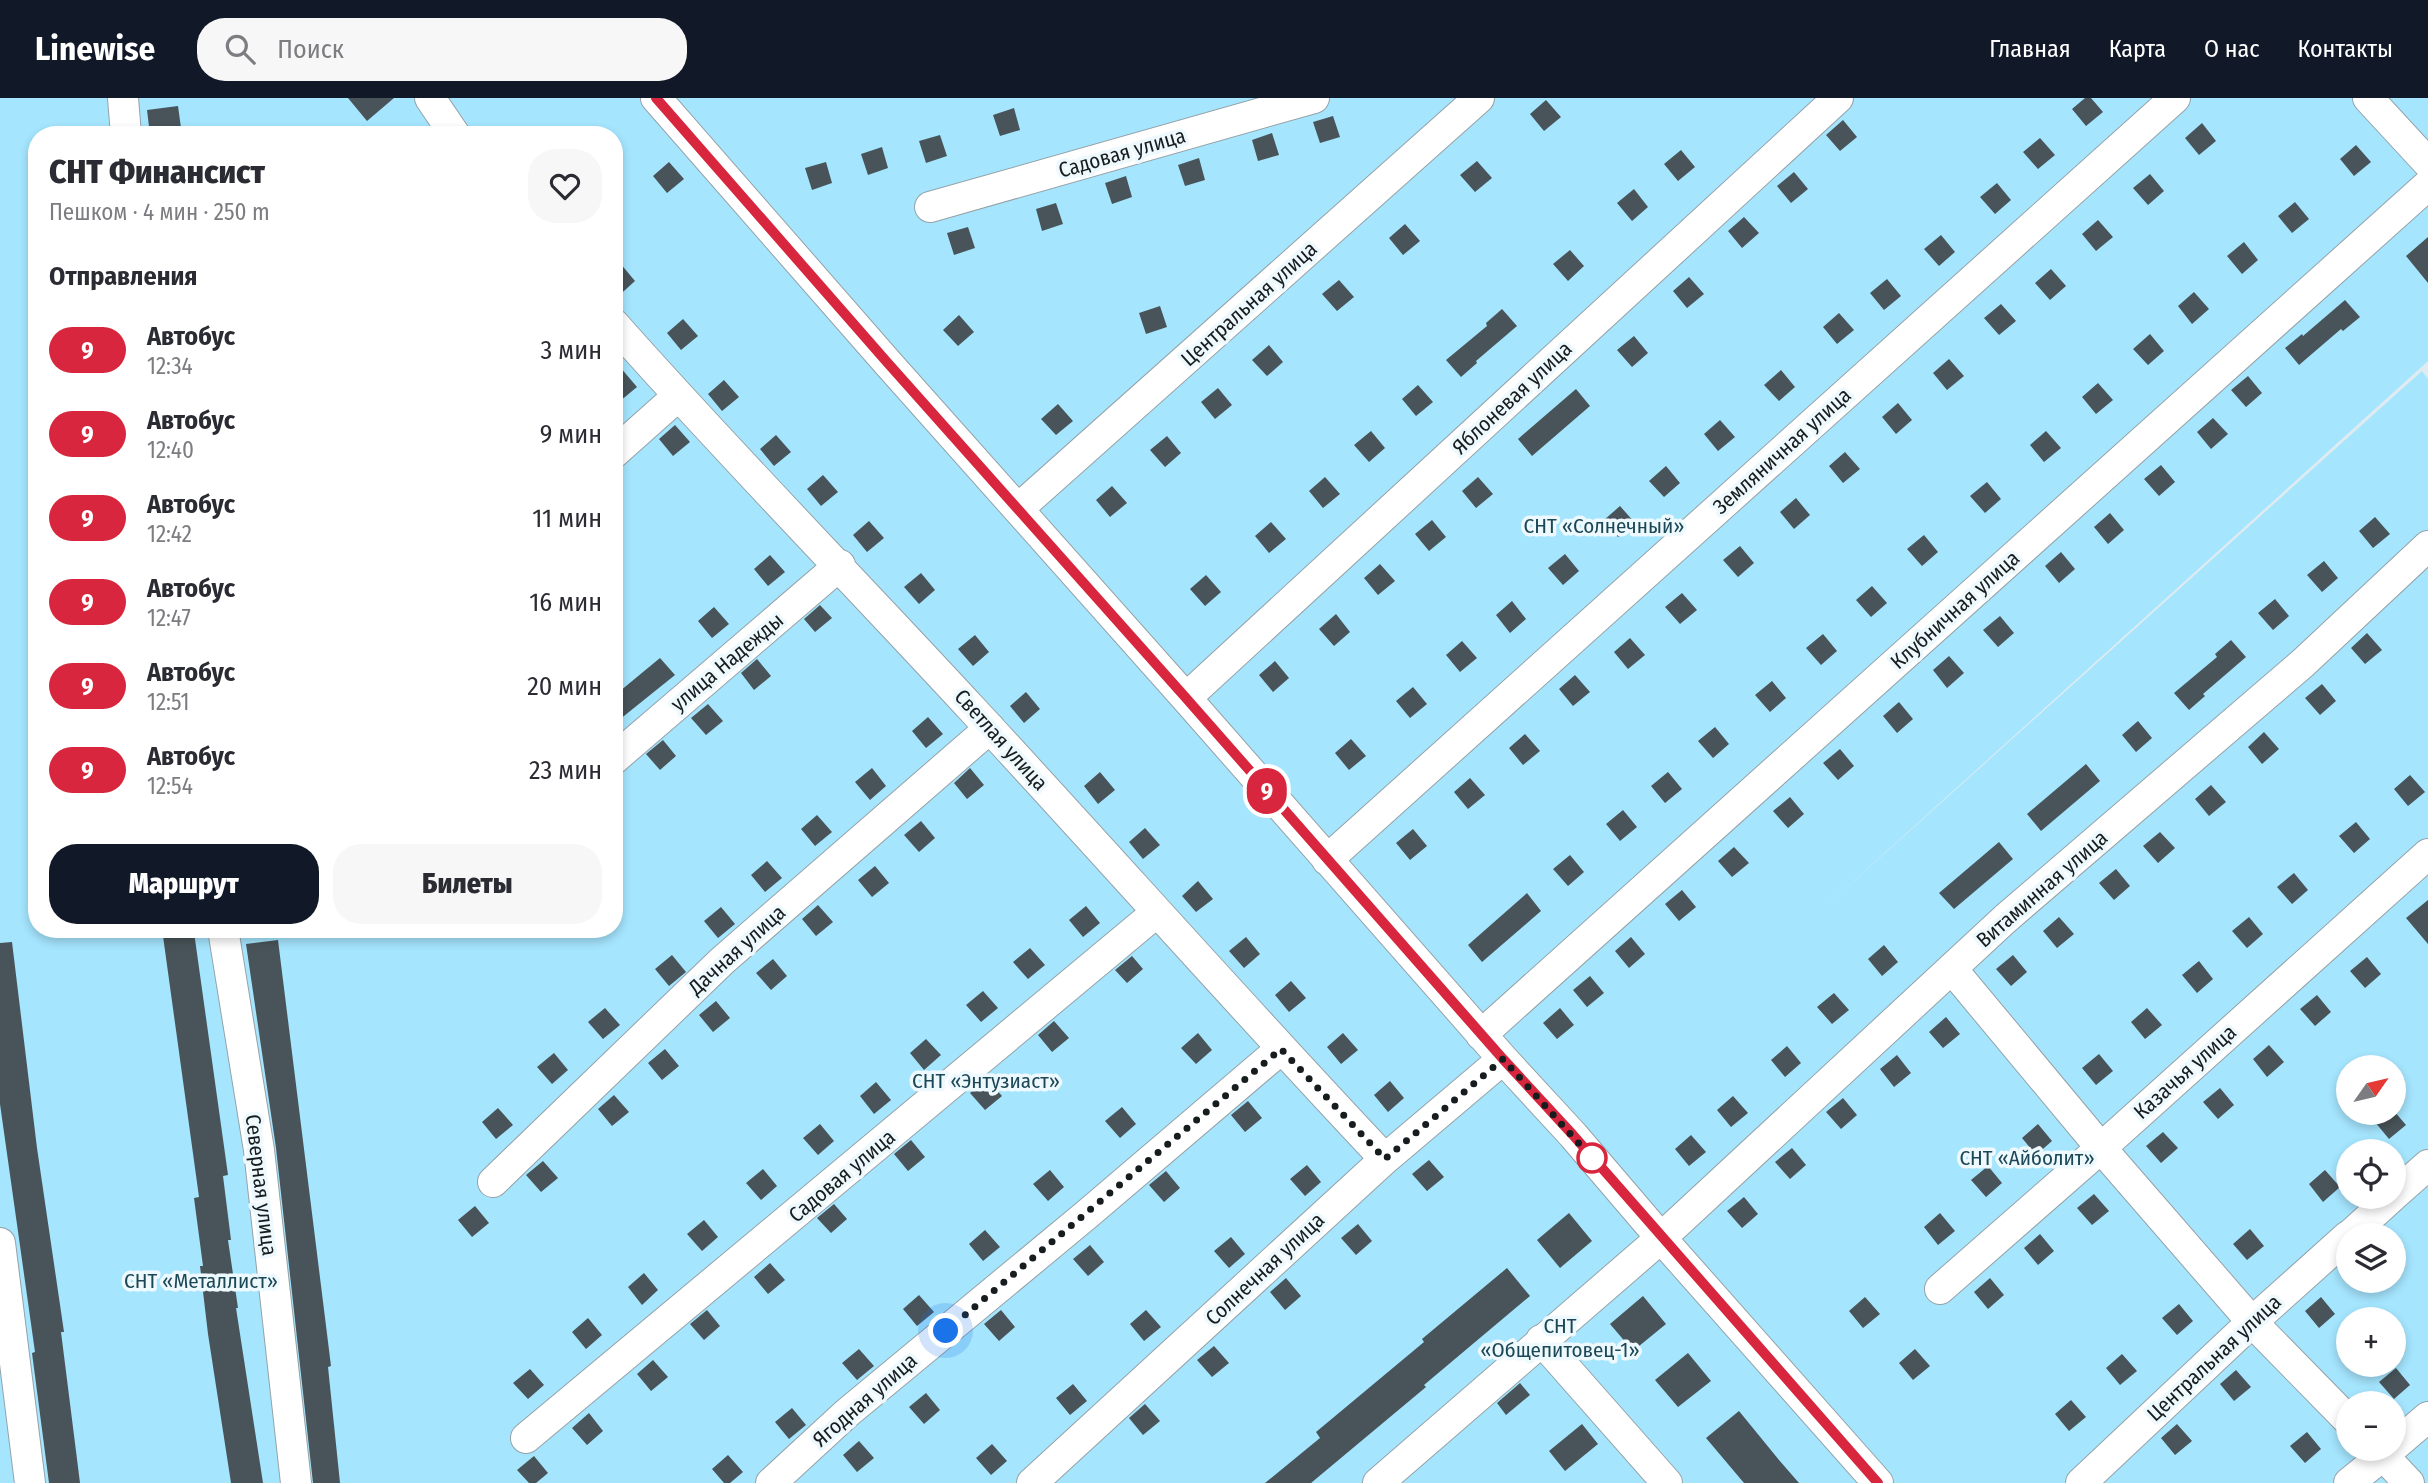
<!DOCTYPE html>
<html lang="ru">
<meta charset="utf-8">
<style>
body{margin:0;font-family:"Fira Sans Condensed",sans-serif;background:#f7f7f7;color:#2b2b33;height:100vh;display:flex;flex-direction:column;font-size:26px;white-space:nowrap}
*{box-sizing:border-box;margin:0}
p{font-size:23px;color:#7c7c81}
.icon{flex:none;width:38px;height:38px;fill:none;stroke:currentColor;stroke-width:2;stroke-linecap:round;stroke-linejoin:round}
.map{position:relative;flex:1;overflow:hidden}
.side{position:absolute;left:28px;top:28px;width:595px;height:812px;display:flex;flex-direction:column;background:#fff;border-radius:28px;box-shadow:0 4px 10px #0003}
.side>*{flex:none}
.badge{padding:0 14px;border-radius:23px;font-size:24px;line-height:46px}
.needle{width:46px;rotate:56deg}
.buttons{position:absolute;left:2336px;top:957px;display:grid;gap:14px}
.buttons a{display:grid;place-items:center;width:70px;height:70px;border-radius:50%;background:#fff;box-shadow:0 4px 10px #0003;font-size:35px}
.you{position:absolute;width:35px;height:35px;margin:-18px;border:5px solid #fff;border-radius:50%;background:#1a73e8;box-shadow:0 0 0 10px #1a73e833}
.map>.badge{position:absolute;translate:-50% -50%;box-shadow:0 0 0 4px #fff}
h2{padding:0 21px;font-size:26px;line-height:63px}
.round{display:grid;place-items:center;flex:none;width:74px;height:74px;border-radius:28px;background:#f7f7f7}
.headline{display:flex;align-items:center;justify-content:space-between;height:119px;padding:0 21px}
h1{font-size:33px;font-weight:800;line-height:52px}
.button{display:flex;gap:14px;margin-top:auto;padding:14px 21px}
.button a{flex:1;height:80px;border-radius:28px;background:#111827;color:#fff;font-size:28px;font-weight:800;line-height:80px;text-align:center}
.button a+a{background:#f7f7f7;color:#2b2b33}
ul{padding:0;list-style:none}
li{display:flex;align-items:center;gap:21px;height:84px;padding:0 21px}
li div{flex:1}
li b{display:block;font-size:26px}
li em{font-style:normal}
li .badge{min-width:77px;font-weight:700;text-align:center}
header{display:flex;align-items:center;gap:42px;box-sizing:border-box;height:98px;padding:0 35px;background:#111827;color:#fff}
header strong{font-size:33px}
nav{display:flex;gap:38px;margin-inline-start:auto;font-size:24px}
.search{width:490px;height:63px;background:#f7f7f7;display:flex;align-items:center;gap:18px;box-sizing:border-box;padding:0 24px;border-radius:28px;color:#7c7c81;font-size:26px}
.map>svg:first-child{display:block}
.green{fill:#a5e5fe;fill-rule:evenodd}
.building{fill:#485459}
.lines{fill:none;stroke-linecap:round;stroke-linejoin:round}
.minor-casing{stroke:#95a2a8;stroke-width:32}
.minor{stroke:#fff;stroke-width:30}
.line-casing{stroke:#fff;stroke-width:16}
.line{stroke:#d7263d;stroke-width:10}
.walk{stroke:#171c1e;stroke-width:7;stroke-dasharray:0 12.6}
.stop-dot{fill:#fff;stroke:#d7263d;stroke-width:3.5}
.labels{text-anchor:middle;stroke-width:7;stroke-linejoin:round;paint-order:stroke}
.street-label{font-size:21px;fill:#171c1e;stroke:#eef9fe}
.park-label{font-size:21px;fill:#1c4756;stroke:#eef9fe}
</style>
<header>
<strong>Linewise</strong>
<div class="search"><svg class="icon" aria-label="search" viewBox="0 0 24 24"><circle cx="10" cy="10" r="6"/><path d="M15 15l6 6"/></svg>Поиск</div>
<nav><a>Главная</a><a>Карта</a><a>О нас</a><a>Контакты</a></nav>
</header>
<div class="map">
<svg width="2428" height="1385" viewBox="0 0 2428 1385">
<rect width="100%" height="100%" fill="#deecf2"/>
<!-- green -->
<path class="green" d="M0,0h2428v263l-613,555 607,-545 6,8v1104h-2428zM37,37h577v794h-577zM2348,970h46v45h-46zM2348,1054h46v45h-46zM2348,1138h46v45h-46zM2348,1222h46v45h-46zM2348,1306h46v45h-46z"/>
<!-- building -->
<path class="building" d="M348,0h46l-27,23z
M2085,0h6l12,14 -17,14 -14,-17z
M1546,2l15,17 -17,14 -14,-17z
M178,8l4,29h-32l-3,-25z
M1014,10l6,22 -20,6 -7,-21z
M1333,18l7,21 -20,6 -7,-21z
M1843,22l14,17 -17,14 -14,-16z
M2202,25l14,18 -17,14 -14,-17z
M1272,35l7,22 -21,6 -6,-21z
M940,37l7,21 -21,7 -7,-22z
M2040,40l15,17 -17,14 -15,-17z
M2356,47l15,17 -17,14 -14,-17z
M882,49l6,21 -20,7 -7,-21z
M1681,52l14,17 -17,14 -14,-17z
M1199,60l6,22 -20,6 -7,-21z
M1477,63l15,17 -17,14 -15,-17z
M669,64l15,17 -17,14 -14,-17z
M826,64l6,21 -20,7 -7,-22z
M1794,74l14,17 -17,14 -14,-17z
M2150,76l14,17 -16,14 -15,-17z
M1126,78l6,21 -20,7 -7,-21z
M1997,85l14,17 -16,14 -15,-17z
M1634,91l14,18 -16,14 -15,-18z
M2295,104l14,17 -17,14 -14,-17z
M1056,105l7,21 -21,7 -6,-22z
M1744,119l15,16 -17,15 -14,-17z
M2098,122l15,17 -17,14 -14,-17z
M1405,126l15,17 -17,14 -14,-17z
M968,129l7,21 -21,7 -7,-22z
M1941,137l14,17 -16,14 -15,-17z
M2428,139v46l-22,-27z
M2244,144l14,18 -16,14 -15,-18z
M1570,152l14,16 -16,15 -15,-17z
M614,158l21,25 -21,19z
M2051,171l15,17 -16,14 -15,-17z
M1689,179l15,17 -17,14 -14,-17z
M1887,181l14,17 -17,14 -14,-17z
M1339,182l15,17 -17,14 -15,-17z
M2194,194l15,17 -17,15 -14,-18z
M2345,202l15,17 -17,14 -2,-2 -42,36 -14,-17 17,-14 1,2z
M2001,206l15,17 -17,14 -15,-17z
M1160,208l7,21 -21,7 -7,-21z
M1502,211l15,17 -41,35 1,2 -16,14 -15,-17 41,-34 -1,-3z
M1839,215l15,17 -17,14 -14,-17z
M959,217l15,17 -16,14 -15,-16z
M683,221l15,17 -17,14 -14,-17z
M2150,236l14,17 -16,14 -15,-16z
M1634,238l14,17 -16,14 -15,-17z
M1269,247l14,17 -16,14 -15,-16z
M1949,261l15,17 -17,14 -14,-17z
M614,262l23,27 -23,19z
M1781,272l14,17 -16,14 -15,-16z
M2248,278l14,17 -16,14 -15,-17z
M724,282l15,17 -17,14 -14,-17z
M2098,285l15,17 -17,14 -14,-17z
M1418,287l15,17 -17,14 -14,-17z
M1218,290l14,17 -17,14 -14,-17z
M1576,291l14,17 -58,50 -14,-17z
M1898,305l14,17 -16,14 -14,-17z
M1058,306l15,17 -17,14 -15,-16z
M2213,320l15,16 -17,15 -14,-17z
M1720,322l15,17 -17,14 -14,-17z
M675,327l15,17 -17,14 -14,-17z
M1371,333l14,17 -16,14 -15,-17z
M2046,333l15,17 -17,14 -14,-17z
M776,337l15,17 -17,14 -14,-17z
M1167,338l14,17 -16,14 -15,-17z
M1845,354l15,17 -17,14 -14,-17z
M2161,367l14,17 -16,14 -15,-17z
M1666,368l14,17 -16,14 -15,-16z
M823,377l15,17 -17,14 -14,-17z
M1325,379l15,17 -17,14 -14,-17z
M1478,379l15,17 -17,14 -14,-17z
M1987,384l14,17 -16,14 -15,-17z
M1112,388l15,17 -17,14 -14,-17z
M1796,400l14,17 -16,14 -14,-17z
M1620,408l15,17 -17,14 -14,-17z
M2110,415l14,17 -16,14 -14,-17z
M2375,419l15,17 -17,14 -14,-17z
M1432,422l14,17 -17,14 -14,-17z
M869,423l15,17 -17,14 -14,-17z
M1271,424l15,17 -17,14 -14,-17z
M1924,437l14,17 -16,14 -15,-17z
M1740,448l14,17 -16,14 -15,-17z
M2061,454l14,17 -16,14 -14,-17z
M1565,456l14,17 -16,14 -15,-17z
M770,457l15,17 -17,14 -14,-17z
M2324,463l14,17 -16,14 -15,-17z
M1380,466l15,17 -17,14 -14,-17z
M921,475l14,17 -16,14 -15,-17z
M1206,477l15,17 -16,14 -15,-17z
M1872,488l15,17 -16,14 -15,-17z
M1682,495l15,17 -17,14 -15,-17z
M2275,501l14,17 -16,14 -15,-17z
M1512,503l14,18 -16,14 -14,-18z
M820,507l12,13 -17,14 -11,-13z
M714,509l15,17 -17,14 -14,-17z
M1336,516l14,18 -16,14 -15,-17z
M2000,518l14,17 -16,14 -15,-17z
M2367,535l15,17 -17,14 -14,-16z
M1823,536l14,17 -16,14 -15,-17z
M975,537l14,17 -16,14 -15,-17z
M1630,540l15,17 -17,14 -14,-17z
M2231,542l15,17 -43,37 2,2 -16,14 -15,-17 43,-36 -2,-3z
M1462,543l15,17 -17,14 -14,-17z
M1949,558l15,17 -17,15 -14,-18z
M660,560l15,17 -61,49v-28z
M757,561l14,17 -17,14 -13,-17z
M1275,563l14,17 -16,14 -14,-17z
M1575,577l15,17 -17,14 -14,-17z
M1772,583l14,17 -16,14 -15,-17z
M2322,586l14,17 -16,14 -15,-17z
M1413,589l14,17 -17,14 -14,-17z
M1026,594l14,17 -16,14 -14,-17z
M1899,604l14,17 -16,14 -14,-17z
M708,606l15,17 -17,14 -15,-17z
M928,619l15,17 -17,14 -14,-17z
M2138,623l14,17 -16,14 -14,-17z
M1715,629l14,17 -16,14 -15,-17z
M2264,634l15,17 -17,15 -14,-17z
M1525,636l15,17 -17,14 -14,-17z
M1351,641l15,17 -17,14 -14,-17z
M663,642l13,16 -16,14 -14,-16z
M1840,651l14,17 -16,14 -15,-17z
M2086,666l14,17 -59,50 -14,-17z
M872,670l14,18 -16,14 -15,-18z
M970,670l14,17 -17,14 -13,-16z
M1100,674l15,18 -17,14 -14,-18z
M1668,674l14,17 -17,14 -14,-17z
M2410,677l15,17 -17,14 -14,-17z
M1470,680l15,17 -17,14 -14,-17z
M2211,687l15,17 -17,14 -14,-17z
M1790,699l14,17 -16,14 -15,-17z
M1623,712l14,17 -17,14 -14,-17z
M817,717l15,17 -17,14 -14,-17z
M921,723l14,17 -16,14 -15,-17z
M2356,724l14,17 -16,14 -15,-17z
M1145,730l15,17 -17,14 -14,-17z
M1413,731l14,17 -17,14 -14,-17z
M2160,734l15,16 -17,15 -15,-17z
M1999,744l14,17 -59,50 -15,-16z
M1734,749l15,16 -17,14 -14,-16z
M1570,757l14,17 -16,14 -15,-17z
M767,763l15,17 -17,14 -14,-17z
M875,768l14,17 -17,14 -14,-17z
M2116,771l14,17 -16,14 -15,-17z
M2294,775l14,17 -16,14 -15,-17z
M1198,783l15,18 -17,13 -14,-16z
M1682,792l14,17 -17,14 -14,-17z
M1527,795l14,18 -59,51 -14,-17z
M2428,802v44l-22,-26z
M818,807l15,17 -17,14 -14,-17z
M1086,808l14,17 -17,14 -14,-17z
M721,809l14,17 -17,14 -14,-17z
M2059,819l15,17 -17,14 -14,-17z
M2249,819l14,17 -16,14 -15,-17z
M194,834l34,243 -5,1 8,64h-3l10,68h-2l27,175h-32l-23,-149 -8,-68h3l-9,-68 5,-1 -36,-261z
M1246,839l14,17 -16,14 -15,-17z
M1631,839l14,17 -16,14 -14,-17z
M278,842l53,426 -3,1 12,116h-27l-37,-335 -30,-204z
M12,844l25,206 27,184h-3l19,151h-31l-17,-130 3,-1 -35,-248v-161z
M1884,847l14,17 -16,14 -14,-17z
M1030,850l15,17 -17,14 -15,-17z
M672,857l14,17 -17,14 -14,-17z
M2013,857l14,17 -16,14 -15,-17z
M1132,858l11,13 -16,14 -12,-13z
M2367,859l14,17 -16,14 -15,-17z
M773,861l14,17 -16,14 -15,-17z
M2199,863l14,18 -16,14 -15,-18z
M1590,878l14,17 -17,14 -14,-17z
M1291,883l15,17 -17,14 -14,-17z
M983,893l15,17 -17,14 -15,-17z
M1834,895l15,17 -17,14 -15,-17z
M2317,897l14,17 -16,14 -15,-17z
M716,903l14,17 -17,14 -14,-17z
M605,910l15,17 -17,14 -15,-17z
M1560,910l14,17 -17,14 -14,-16z
M2147,910l15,17 -17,14 -14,-17z
M1946,919l14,17 -17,14 -14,-16z
M1054,923l15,17 -17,14 -14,-17z
M1198,935l14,17 -16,14 -15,-16z
M1343,935l15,17 -17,14 -14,-17z
M926,941l15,16 -17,15 -14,-17z
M2269,947l15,17 -17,15 -14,-18z
M1787,948l14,17 -16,14 -14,-17z
M665,951l14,17 -17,14 -14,-17z
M554,955l14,17 -16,14 -15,-17z
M2099,956l14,17 -17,14 -14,-17z
M1897,957l14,18 -17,14 -14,-18z
M987,981l15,17 -17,14 -15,-17z
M1390,983l14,17 -16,14 -14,-17z
M876,984l15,18 -17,14 -14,-18z
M2220,990l14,17 -16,14 -15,-17z
M614,997l15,17 -17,14 -14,-17z
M1733,998l15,17 -17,14 -14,-17z
M1843,1000l14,17 -16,14 -15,-17z
M1248,1003l14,17 -17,14 -14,-17z
M1122,1009l14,17 -16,14 -15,-17z
M498,1010l15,17 -17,14 -14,-17z
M2394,1013l12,14 -17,14 -14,-17 10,-9h9z
M820,1026l14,17 -16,14 -15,-17z
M2038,1026l14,17 -16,14 -14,-17z
M2163,1034l15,16 -17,15 -15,-17z
M1691,1037l15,17 -17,14 -14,-17z
M911,1042l14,17 -17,14 -14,-17z
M1792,1050l14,17 -16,14 -15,-17z
M1429,1062l15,17 -17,14 -15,-17z
M543,1063l15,17 -17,14 -15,-17z
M1307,1067l14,17 -16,14 -15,-17z
M1988,1068l14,17 -16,14 -15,-17z
M763,1071l14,17 -16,14 -15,-17z
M1050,1072l14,17 -16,14 -15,-17z
M2325,1072l15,17 -17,15 -14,-18z
M1166,1073l14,17 -16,14 -15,-17z
M2094,1096l15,17 -17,14 -15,-17z
M1744,1099l14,17 -16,14 -15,-17z
M834,1106l13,15 -16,14 -14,-15z
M475,1108l14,17 -17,14 -14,-17z
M1569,1115l23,28 -32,27 -23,-28z
M1940,1115l15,18 -17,14 -14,-18z
M704,1122l14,17 -16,14 -15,-17z
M1358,1126l14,17 -16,14 -15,-17z
M2250,1131l14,17 -17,14 -14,-16z
M985,1132l15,17 -17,14 -14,-17z
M2040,1136l14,17 -16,14 -14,-17z
M1231,1139l14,17 -16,14 -15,-17z
M1090,1147l14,17 -16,14 -15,-17z
M770,1165l15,17 -17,14 -14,-17z
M1507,1170l23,28 -106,89 2,2 -115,96h-46l55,-45 -4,-6 108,-90 -2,-3z
M644,1175l14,17 -16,15 -14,-18z
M1286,1180l15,18 -16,14 -15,-18z
M1990,1180l14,17 -16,14 -14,-17z
M919,1197l15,17 -17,14 -14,-17z
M1643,1198l23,28 -33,27 -23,-27z
M1865,1199l15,17 -17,14 -14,-17z
M2321,1199l14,17 -16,14 -14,-17z
M2179,1206l14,17 -16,14 -15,-17z
M707,1212l13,16 -16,14 -14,-16z
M1001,1212l14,17 -16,14 -15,-17z
M1146,1212l15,17 -17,14 -14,-17z
M588,1220l14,17 -16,14 -14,-17z
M1214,1248l15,17 -17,14 -15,-17z
M859,1251l15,17 -17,14 -15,-17z
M1915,1251l15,17 -17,14 -14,-17z
M1688,1255l23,28 -33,26 -23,-27z
M2122,1256l15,17 -17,14 -14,-17z
M653,1262l15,17 -17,14 -14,-17z
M2396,1270l14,17 -16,14 -15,-17z
M530,1271l14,16 -16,14 -15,-16z
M2236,1272l15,17 -17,14 -14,-17z
M1520,1285l10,12 -24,20 -9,-12z
M1073,1286l14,17 -17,14 -14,-17z
M926,1295l14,17 -16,14 -15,-17z
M2071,1302l15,17 -17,14 -14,-17z
M1145,1306l15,17 -17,14 -14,-17z
M792,1310l14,17 -17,14 -14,-17z
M1739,1313l40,49 20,23h-55l-38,-45z
M589,1315l14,18 -16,14 -15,-17z
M1582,1326l16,20 -33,27 -16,-20z
M2177,1326l15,17 -17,14 -14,-17z
M2307,1334l14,17 -16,14 -15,-17z
M859,1343l15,17 -17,14 -14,-17z
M992,1346l15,17 -16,14 -15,-17z
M728,1357l15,17 -13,11h-6l-12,-14z
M534,1358l14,17 -12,10h-7l-12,-13z"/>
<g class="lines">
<defs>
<path id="minor" d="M123,0l3,37
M430,0l25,37
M656,0l230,263 300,337 317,361 70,76 88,103 217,245
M2368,0l60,65
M930,109l384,-109
M614,226c116,131 239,256 358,385 138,149 273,302 413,450
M614,355l64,-57
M1018,411l461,-411
M1186,600l652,-600
M614,661l226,-194
M1327,762l848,-762
M223,831l36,221 37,333
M1952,871l149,179 151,174 96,98
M1481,937l947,-850
M493,1084l229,-221 268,-233
M2394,1097l34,-30
M2349,1138l43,-39
M0,1145l30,240
M1940,1191l161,-141 327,-294
M1541,1242l126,143
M526,1340l631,-526
M2394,1348l34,-29
M2377,1351l32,34
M771,1385l76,-70 238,-197 196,-167
M1032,1385l353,-324 118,-100
M1378,1385l283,-245 344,-319 298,-256 125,-117
M2081,1385l171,-161 96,-86
M2349,1385l42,-34"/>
</defs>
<!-- minor casing -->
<use href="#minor" class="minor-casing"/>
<!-- minor -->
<use href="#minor" class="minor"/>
</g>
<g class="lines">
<defs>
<path id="line" d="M656,0l230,263 300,337 317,361 70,76 305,348"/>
</defs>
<!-- line casing -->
<use href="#line" class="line-casing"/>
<!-- line -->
<use href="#line" class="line"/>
<!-- walk -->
<path class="walk" d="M946,1233l335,-282 104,110 118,-100 89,99"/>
</g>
<!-- markers -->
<circle class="stop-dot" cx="1592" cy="1060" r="14"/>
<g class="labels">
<!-- street labels -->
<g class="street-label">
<text transform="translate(1122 55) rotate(-16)" y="7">Садовая улица</text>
<text transform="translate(1249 206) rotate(-42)" y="7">Центральная улица</text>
<text transform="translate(1512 300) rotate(-43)" y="7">Яблоневая улица</text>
<text transform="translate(1782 353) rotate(-42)" y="7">Земляничная улица</text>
<text transform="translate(1955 512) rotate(-42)" y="7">Клубничная улица</text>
<text transform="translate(727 564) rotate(-40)" y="7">улица Надежды</text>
<text transform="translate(1001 642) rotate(48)" y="7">Светлая улица</text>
<text transform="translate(2042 791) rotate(-41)" y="7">Витаминная улица</text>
<text transform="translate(737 852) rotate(-42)" y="7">Дачная улица</text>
<text transform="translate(2185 974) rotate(-42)" y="7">Казачья улица</text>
<text transform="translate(842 1078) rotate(-40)" y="7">Садовая улица</text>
<text transform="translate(261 1087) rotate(83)" y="7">Северная улица</text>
<text transform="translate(1265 1171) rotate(-43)" y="7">Солнечная улица</text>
<text transform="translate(2214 1260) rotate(-43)" y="7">Центральная улица</text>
<text transform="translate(865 1302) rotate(-41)" y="7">Ягодная улица</text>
</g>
<!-- park labels -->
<g class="park-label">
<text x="1604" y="435">СНТ «Солнечный»</text>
<text x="986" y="990">СНТ «Энтузиаст»</text>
<text x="2027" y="1067">СНТ «Айболит»</text>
<text x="201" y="1190">СНТ «Металлист»</text>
<text x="1560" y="1235">СНТ<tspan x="1560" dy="24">«Общепитовец-1»</tspan></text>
</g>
</g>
</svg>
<div class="buttons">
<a><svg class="needle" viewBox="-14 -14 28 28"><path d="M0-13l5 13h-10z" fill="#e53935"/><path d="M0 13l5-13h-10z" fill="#7c7c81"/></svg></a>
<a><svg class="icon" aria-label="locate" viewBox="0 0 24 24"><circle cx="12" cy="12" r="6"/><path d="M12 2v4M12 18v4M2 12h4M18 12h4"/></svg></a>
<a><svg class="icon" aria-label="layers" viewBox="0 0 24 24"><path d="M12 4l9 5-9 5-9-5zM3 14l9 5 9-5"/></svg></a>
<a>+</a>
<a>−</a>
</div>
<div class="you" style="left:946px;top:1233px"></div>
<b class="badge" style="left:1267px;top:693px;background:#d7263d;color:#fff">9</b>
<section class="side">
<div class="headline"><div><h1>СНТ Финансист</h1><p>Пешком · 4 мин · 250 m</p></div><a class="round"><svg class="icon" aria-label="heart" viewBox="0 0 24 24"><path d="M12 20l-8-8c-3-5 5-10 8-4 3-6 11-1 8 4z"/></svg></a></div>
<h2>Отправления</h2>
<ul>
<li><span class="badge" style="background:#d7263d;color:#fff">9</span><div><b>Автобус</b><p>12:34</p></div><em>3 мин</em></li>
<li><span class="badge" style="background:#d7263d;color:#fff">9</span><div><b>Автобус</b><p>12:40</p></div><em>9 мин</em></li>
<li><span class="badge" style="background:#d7263d;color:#fff">9</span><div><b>Автобус</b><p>12:42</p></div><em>11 мин</em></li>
<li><span class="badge" style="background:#d7263d;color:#fff">9</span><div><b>Автобус</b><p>12:47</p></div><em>16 мин</em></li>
<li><span class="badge" style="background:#d7263d;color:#fff">9</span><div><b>Автобус</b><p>12:51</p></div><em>20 мин</em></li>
<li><span class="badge" style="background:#d7263d;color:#fff">9</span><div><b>Автобус</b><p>12:54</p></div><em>23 мин</em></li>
</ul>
<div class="button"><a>Маршрут</a><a>Билеты</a></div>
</section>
</div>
